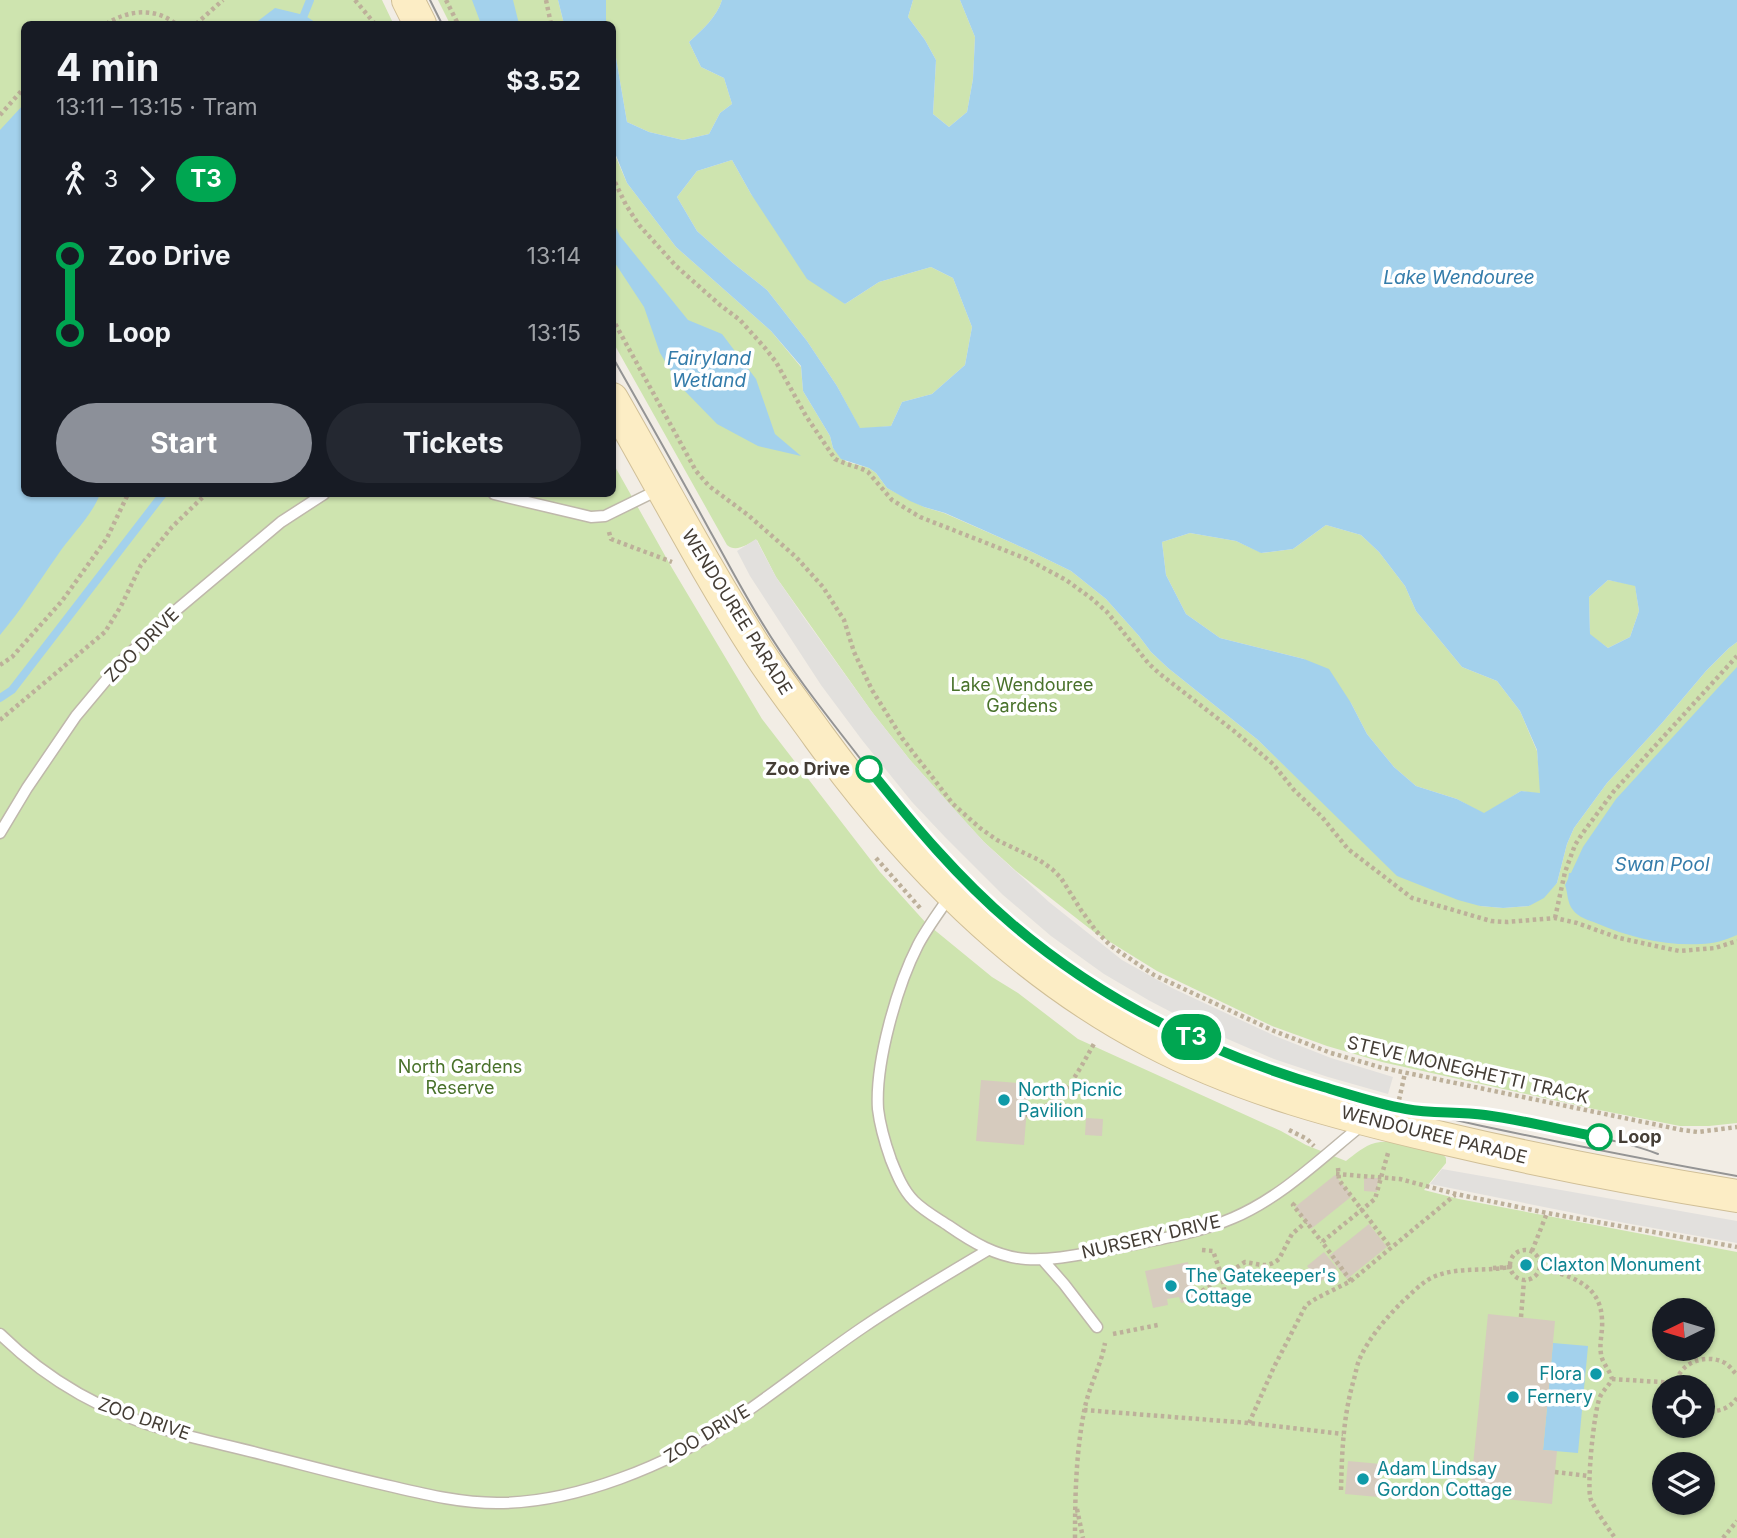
<!DOCTYPE html>
<meta charset="utf-8">
<style>
body{margin:0;font-family:Inter,sans-serif;background:#242831;color:#f1f3f6;height:100vh;display:flex;flex-direction:column;font-size:26px;white-space:nowrap}
*{box-sizing:border-box;margin:0}
p{font-size:23px;color:#9ea1a6}
.icon{flex:none;width:38px;height:38px;fill:none;stroke:currentColor;stroke-width:2;stroke-linecap:round;stroke-linejoin:round}
.map{position:relative;flex:1;overflow:hidden}
.details{position:absolute;left:21px;top:21px;width:595px;height:476px;display:flex;flex-direction:column;background:#171b24;border-radius:10px;box-shadow:0 2px 5px #0004}
.details>*{flex:none}
.badge{padding:0 14px;border-radius:23px;font-size:24px;line-height:46px}
.needle{width:46px;rotate:265deg}
.tools{position:absolute;left:1652px;top:1298px;display:grid;gap:14px}
.tools a{display:grid;place-items:center;width:63px;height:63px;border-radius:50%;background:#171b24;box-shadow:0 2px 5px #0004;font-size:35px}
.map>.badge{position:absolute;translate:-50% -50%;box-shadow:0 0 0 4px #fff}
.legs{display:flex;align-items:center;gap:10px;height:77px;padding:0 35px;font-size:23px}
.legs p{margin-inline-start:auto}
.overview{display:flex;align-items:center;justify-content:space-between;height:119px;padding:0 35px}
h1{font-size:38px;font-weight:700;line-height:52px}
.primary-button{display:flex;gap:14px;margin-top:auto;padding:14px 35px}
.primary-button a{flex:1;height:80px;border-radius:42px;background:#8c9099;color:#fff;font-size:28px;font-weight:700;line-height:80px;text-align:center}
.primary-button a+a{background:#242831;color:#f1f3f6}
ul{padding:0 35px;list-style:none}
li{display:flex;align-items:center;gap:24px;height:77px;font-size:26px}
li i{display:grid;place-items:center;width:10px;height:100%;margin:0 9px;background:currentColor}
li i::after{content:'';width:18px;height:18px;margin:-9px;border:5px solid;border-radius:50%;background:#171b24}
li p{margin-inline-start:auto}
li:first-child i{background:linear-gradient(#0000 50%,currentColor 0)}
li:last-child i{background:linear-gradient(currentColor 50%,#0000 0)}
.map>svg:first-child{display:block}
.green{fill:#cee4af;fill-rule:evenodd}
.parking{fill:#e2e0dd}
.water{fill:#a3d1ec;fill-rule:evenodd}
.lines{fill:none;stroke-linecap:round;stroke-linejoin:round}
.stream{stroke:#a3d1ec;stroke-width:8}
.building{fill:#d6cbbe}
.lane-casing{stroke:#bfb8ab;stroke-width:13}
.secondary-casing{stroke:#d0bf97;stroke-width:34}
.path{stroke:#bdb09a;stroke-width:4.5;stroke-dasharray:3.5 3.5;stroke-linecap:butt}
.lane{stroke:#fff;stroke-width:10}
.secondary{stroke:#fcedc5;stroke-width:32}
.tram{stroke:#949494;stroke-width:2}
.line-1-casing{stroke:#fff;stroke-width:16}
.line-1{stroke:#00a651;stroke-width:10}
.stop-1-dot{fill:#fff;stroke:#00a651;stroke-width:3.5}
.culture-dot{fill:#0f9aa8;stroke:#fff;stroke-width:2.5}
.labels{text-anchor:middle;stroke-width:7;stroke-linejoin:round;paint-order:stroke}
.street-label{font-size:18px;fill:#443d35;stroke:#fff}
.park-label{font-size:18px;fill:#49722b;stroke:#fff}
.stop-label{font-size:18px;font-weight:bold;fill:#443d35;stroke:#fff;text-anchor:end}
.culture-label{font-size:18px;fill:#0d838f;stroke:#fff;text-anchor:start}
.water-label{font-size:19px;font-style:italic;fill:#347caa;stroke:#fff}
</style>
<div class="map">
<svg width="1737" height="1538" viewBox="0 0 1737 1538">
<rect width="100%" height="100%" fill="#f2ede5"/>
<!-- green -->
<path class="green" d="M0,0h382l11,23 -369,1v470h588l1,-31 59,105 90,151 118,153 46,51 66,54 26,16 60,46 203,92 25,14 40,16c9,-7 18,-15 29,-18 18,-5 47,5 66,9l5,6v5l-22,27 35,9 278,53v286h-1737zM1664,1311h39v38h-39zM1664,1388h39v38h-39zM1664,1465h39v38h-39z
M438,0h120l6,24h-114z
M606,0h116c-5,17 -20,30 -33,42l12,25 23,11 8,26 -12,9 -11,21 -26,6 -34,-8 -22,-10 -12,-70 -2,-8 -1,-20h-6z
M913,0h47l15,37 -2,42 -6,33 -18,15 -16,-13 3,-54 -11,-20 -17,-23z
M612,148l15,35 49,64 95,84 30,36 2,24 27,45 3,12 14,14 22,6 7,5 11,15 37,19 20,6 84,37 43,21 35,28 33,37 12,16 17,16 90,72 52,50 170,116 23,2 26,-2 28,-23 10,-39 7,-16 33,-45 55,-60 44,-52 23,-23 8,-6v481l-28,3h-29l-86,-17 -212,-47 -55,-16 -55,-20 -115,-55 -63,-39 -78,-61 -32,-29 -25,-27 -49,-55 -38,-48 -96,-135 -19,-37c-10,4 -21,13 -30,5l-114,-203z
M732,160l19,34 94,110 34,-22 52,-15 22,11 19,49 -7,38 -33,29 -30,8 -11,24 -31,3 -23,-43 -30,-45 -40,-51 -34,-27 -36,-32 -20,-34 20,-26z
M1326,525l35,10 18,17 26,34 11,25 46,56 35,14 23,30 17,40 4,43 -20,-3 -37,23 -27,-15 -41,-13 -22,-19 -27,-33 -16,-31 -47,-44 -84,-21 -34,-24 -20,-39 -4,-33 28,-9 46,8 26,12 31,-4z
M1608,580l27,5 4,26 -9,26 -22,11 -18,-13 -1,-38z"/>
<!-- parking -->
<path class="parking" d="M756,539l20,38 29,42 67,93 38,48 74,82 65,60 73,58 50,28 103,48 56,22 62,19 -5,17 -60,-17 -54,-18 -74,-32 -50,-26 -46,-27 -53,-38 -48,-41 -58,-58 -33,-35 -50,-62 -41,-55 -71,-109 -13,-25z
M1442,1169l295,52v22l-123,-22 -184,-37z"/>
<!-- water -->
<path class="water" d="M472,0h41l6,24h-38z
M558,0h48v24h-42z
M722,0h191l-5,17 17,23 11,20 -3,54 16,13 18,-15 6,-33 2,-42 -15,-37h777v642l-8,6 -23,23 -44,52 -55,60 -33,45 -7,16 -10,39 -13,15 -15,8 -26,2 -23,-2 -22,-6 -61,-24 -139,-136 -90,-72 -17,-16 -12,-16 -33,-37 -35,-28 -43,-21 -83,-37 -21,-6 -14,-6 -23,-13 -11,-15 -7,-5 -28,-9 -8,-11 -3,-12 -27,-45 -2,-25 -30,-35 -95,-84 -49,-64 -14,-35v-104l2,8 12,70 22,10 34,8 26,-6 11,-21 12,-9 -8,-26 -23,-11 -12,-25c13,-12 28,-25 33,-42zM732,160l19,34 56,85 38,25 34,-22 52,-15 22,11 19,49 -7,38 -33,29 -30,8 -11,24 -31,2 -23,-42 -30,-45 -40,-51 -34,-27 -36,-32 -20,-34 20,-26zM1326,525l35,10 18,17 26,34 11,25 46,56 35,14 23,30 17,39 3,43 -19,-2 -37,22 -27,-14 -41,-13 -22,-19 -27,-33 -16,-31 -22,-34 -25,-10 -84,-21 -34,-24 -20,-39 -4,-33 28,-9 46,8 25,12 32,-4zM1608,580l27,6 4,25 -9,26 -22,11 -18,-14 -1,-37z
M275,8l29,7 14,9h-64z
M24,104v390h76c-9,23 -29,41 -43,62 -19,27 -36,54 -57,79v-505z
M612,220l8,16 68,84 34,14 34,45 19,55 26,22 -43,-10 -41,-22 -37,-38 -20,-33 -16,-46 -31,-47z
M1737,667v268c-11,5 -24,9 -36,9 -36,2 -73,-7 -105,-21 -8,-3 -18,-6 -23,-13 -6,-7 -5,-17 -8,-25l3,-6 1,-6h2l12,-26 33,-48z
M1553,1343l35,3 -10,107 -35,-3z"/>
<g class="lines">
<!-- stream -->
<path class="stream" d="M304,15l6,-15
M0,698l12,-8 151,-196"/>
</g>
<!-- building -->
<path class="building" d="M981,1080l48,4 -5,61 -48,-4z
M1086,1118l17,1 -1,17 -17,-1z
M1335,1175l17,21 -41,33 -16,-22z
M1364,1178h14l-1,14 -13,-1z
M1369,1224l18,23 -40,32 -18,-23z
M1324,1252l13,16 -17,14 -13,-16z
M1188,1262l7,38 -14,3 -2,-6 -12,2 1,6 -15,3 -8,-37z
M1488,1314l67,7 -12,129 14,1 -5,53 -82,-9z
M1348,1461l33,3 -3,33 -33,-3z"/>
<g class="lines">
<defs>
<path id="lane" d="M494,494l97,23 14,-1 55,-27
M0,833l27,-45 49,-72 46,-55 46,-44 113,-95 43,-28
M950,896c-11,16 -23,32 -32,49 -21,41 -43,118 -40,164 2,17 7,34 13,51 6,15 12,30 23,41 10,10 23,17 35,25 23,16 48,31 77,33 29,2 60,-6 89,-11 39,-8 81,-14 118,-30 49,-21 88,-60 129,-93
M1042,1259l22,25 33,43
M0,1334c49,48 104,79 170,97 30,9 61,15 91,23 44,11 88,23 133,33 34,8 68,16 103,16 78,0 172,-38 236,-82 44,-30 85,-63 129,-93 41,-28 84,-53 126,-78"/>
<path id="secondary" d="M408,0l12,24
M612,399c49,85 94,172 147,254 19,29 40,56 60,84 89,122 196,233 332,304 91,48 192,74 291,97 98,23 196,42 295,58"/>
</defs>
<!-- lane casing -->
<use href="#lane" class="lane-casing"/>
<!-- secondary casing -->
<use href="#secondary" class="secondary-casing"/>
<!-- path -->
<path class="path" d="M355,0l20,24
M446,0l12,24
M546,0l5,24
M106,24c22,-14 49,-17 70,0
M196,24l27,-24
M0,115l24,-27
M612,176l14,29 13,20 37,41 44,39 20,15 25,28 11,14 30,54 29,43c11,6 23,7 33,13l24,28 28,17 107,42 39,21 25,18 16,14 42,52 11,10 74,57 39,33 21,26 28,27 26,32 64,49 79,23 16,1 48,-4 22,5 42,15 60,13 36,-3 22,-7
M612,318l84,153 13,15 39,29 48,42 27,30 21,33 10,32 18,38 30,48 51,66 27,24 17,12 42,20 13,9 9,9 20,32 15,21 15,15 43,29 120,56 57,22 52,15 299,62 16,2 39,-5
M609,532l2,7 61,23
M0,665l12,-8 50,-56 45,-63 21,-44
M0,720l105,-88 16,-26 20,-41 31,-38 34,-33
M876,858l45,51
M1555,918l10,-46 10,-27 7,-11 32,-43 123,-135
M1399,1100l6,-27
M1026,1116c40,-16 49,-39 69,-74
M1289,1130l18,9 7,7
M1338,1168l1,12 52,68
M1336,1174l64,5 56,15 91,19 190,34
M1295,1203l-2,2 29,37
M1510 1265a15 15 0 1 1 30 0a15 15 0 1 1-30 0Z
M1202,1250l11,1 9,26 23,-15c14,2 22,7 34,-3l13,-25 14,-12
M1532,1251l15,-38
M1540,1269c30,6 61,15 62,51 1,11 -3,23 -1,34 1,9 9,16 11,25 -3,7 -9,11 -12,18 -6,13 -14,92 -9,103 6,13 16,26 24,38
M1351,1281l-29,-39 53,-43 13,-46
M1202,1291l20,-14 3,17 4,11
M1521,1317l3,-37
M1113,1334l45,-9
M1612,1379l64,4
M1676,1388c-1,-24 29,-36 49,-25 5,3 8,8 12,12
M1084,1410l165,13 94,11
M1703,1411c15,1 25,-1 34,-13
M1249,1423l25,-56 32,-62 11,-7 34,-17 104,-86
M1555,1472l34,4
M1341,1490c1,-39 2,-73 13,-111 2,-7 3,-15 6,-21 9,-20 26,-40 42,-56 8,-7 18,-18 29,-24 25,-12 52,-6 79,-11l-17,1
M1077,1509l6,29
M1075,1538c0,-42 1,-85 9,-126 4,-24 17,-46 21,-69
M1723,1538l14,-17"/>
<!-- lane -->
<use href="#lane" class="lane"/>
<!-- secondary -->
<use href="#secondary" class="secondary"/>
<!-- tram -->
<path class="tram" d="M430,0l12,24
M612,356c33,58 66,116 98,175 17,30 33,61 51,90 27,45 59,86 91,127 24,31 48,63 74,92 68,75 149,139 239,185 100,51 208,77 317,101 85,18 170,35 255,50
M1460,1113c34,2 68,10 102,17 33,7 65,12 96,24"/>
</g>
<g class="lines">
<defs>
<path id="line-1" d="M869,769c44,55 89,109 143,155 90,77 199,130 312,163 27,8 54,17 82,22 26,5 52,2 79,6 38,5 76,15 114,22"/>
</defs>
<!-- line-1 casing -->
<use href="#line-1" class="line-1-casing"/>
<!-- line-1 -->
<use href="#line-1" class="line-1"/>
</g>
<!-- markers -->
<g class="stop-1-dot">
<circle cx="869" cy="769" r="12"/>
<circle cx="1599" cy="1137" r="12"/>
</g>
<g class="culture-dot">
<circle cx="1004" cy="1100" r="7"/>
<circle cx="1526" cy="1265" r="7"/>
<circle cx="1171" cy="1286" r="7"/>
<circle cx="1596" cy="1374" r="7"/>
<circle cx="1513" cy="1397" r="7"/>
<circle cx="1363" cy="1479" r="7"/>
</g>
<g class="labels">
<!-- street labels -->
<g class="street-label">
<text transform="translate(737 612) rotate(58)" y="6">WENDOUREE PARADE</text>
<text transform="translate(142 645) rotate(-45)" y="6">ZOO DRIVE</text>
<text transform="translate(1468 1070) rotate(13)" y="6">STEVE MONEGHETTI TRACK</text>
<text transform="translate(1434 1135) rotate(14)" y="6">WENDOUREE PARADE</text>
<text transform="translate(1151 1237) rotate(-13)" y="6">NURSERY DRIVE</text>
<text transform="translate(144 1419) rotate(19)" y="6">ZOO DRIVE</text>
<text transform="translate(707 1434) rotate(-31)" y="6">ZOO DRIVE</text>
</g>
<!-- park labels -->
<g class="park-label">
<text x="1022" y="691">Lake Wendouree<tspan x="1022" dy="21">Gardens</tspan></text>
<text x="460" y="1073">North Gardens<tspan x="460" dy="21">Reserve</tspan></text>
</g>
<!-- stop labels -->
<g class="stop-label">
<text x="850" y="775">Zoo Drive</text>
<text x="1618" y="1143" text-anchor="start">Loop</text>
</g>
<!-- culture labels -->
<g class="culture-label">
<text x="1018" y="1096">North Picnic<tspan x="1018" dy="21">Pavilion</tspan></text>
<text x="1540" y="1271">Claxton Monument</text>
<text x="1185" y="1282">The Gatekeeper's<tspan x="1185" dy="21">Cottage</tspan></text>
<text x="1582" y="1380" text-anchor="end">Flora</text>
<text x="1527" y="1403">Fernery</text>
<text x="1377" y="1475">Adam Lindsay<tspan x="1377" dy="21">Gordon Cottage</tspan></text>
</g>
<!-- water labels -->
<g class="water-label">
<text x="1459" y="284">Lake Wendouree</text>
<text x="709" y="365">Fairyland<tspan x="709" dy="22">Wetland</tspan></text>
<text x="1662" y="871">Swan Pool</text>
</g>
</g>
</svg>
<div class="tools">
<a><svg class="needle" viewBox="-14 -14 28 28"><path d="M0-13l5 13h-10z" fill="#e53935"/><path d="M0 13l5-13h-10z" fill="#9ea1a6"/></svg></a>
<a><svg class="icon" aria-label="locate" viewBox="0 0 24 24"><circle cx="12" cy="12" r="6"/><path d="M12 2v4M12 18v4M2 12h4M18 12h4"/></svg></a>
<a><svg class="icon" aria-label="layers" viewBox="0 0 24 24"><path d="M12 4l9 5-9 5-9-5zM3 14l9 5 9-5"/></svg></a>
</div>
<b class="badge" style="left:1191px;top:1037px;background:#00a651;color:#fff">T3</b>
<section class="details">
<div class="overview"><div><h1>4 min</h1><p>13:11 – 13:15 · Tram</p></div><b>$3.52</b></div>
<div class="legs"><svg class="icon" aria-label="walk" viewBox="0 0 24 24"><circle cx="13" cy="4" r="2"/><path d="M13 8l-2 6 4 7M11 14l-3 7M7 12l3-4h3l4 4"/></svg>3<svg class="icon" aria-label="forward" viewBox="0 0 24 24"><path d="M9 5l7 7-7 7"/></svg><b class="badge" style="background:#00a651;color:#fff">T3</b></div>
<ul>
<li><i style="color:#00a651"></i><b>Zoo Drive</b><p>13:14</p></li>
<li><i style="color:#00a651"></i><b>Loop</b><p>13:15</p></li>
</ul>
<div class="primary-button"><a>Start</a><a>Tickets</a></div>
</section>
</div>
